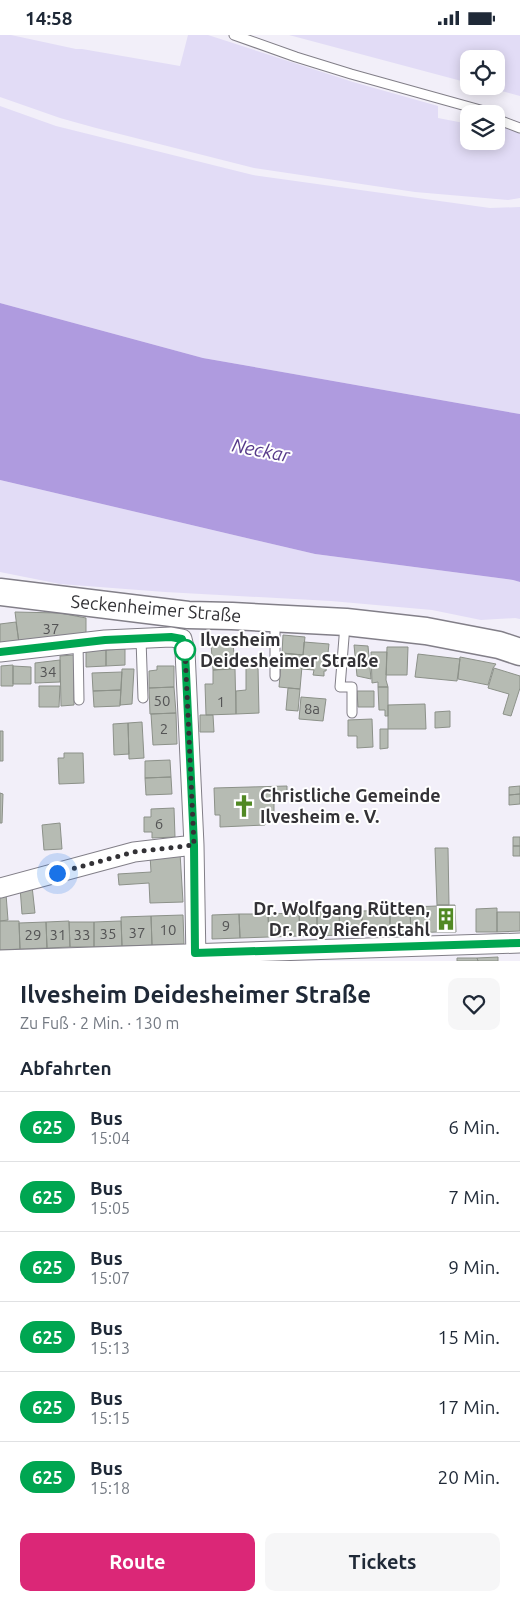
<!DOCTYPE html>
<html lang="de">
<meta charset="utf-8">
<style>
body{margin:0;font-family:Ubuntu,sans-serif;background:#f6f6f7;color:#1f2937;height:100vh;display:flex;flex-direction:column;font-size:19px;white-space:nowrap}
*{box-sizing:border-box;margin:0}
p{font-size:16px;color:#747a83}
.icon{flex:none;width:28px;height:28px;fill:none;stroke:currentColor;stroke-width:2;stroke-linecap:round;stroke-linejoin:round}
.map{position:relative;height:926px;overflow:hidden}
.sheet{display:flex;flex-direction:column;background:#fff;flex:1}
.sheet>*{flex:none}
.badge{padding:0 10px;border-radius:16px;font-size:18px;line-height:32px}
.controls{position:absolute;left:460px;top:15px;display:grid;gap:10px}
.controls a{display:grid;place-items:center;width:45px;height:45px;border-radius:10px;background:#fff;box-shadow:0 2px 12px #0003;font-size:25px}
.you{position:absolute;width:25px;height:25px;margin:-12px;border:4px solid #fff;border-radius:50%;background:#1a73e8;box-shadow:0 0 0 8px #1a73e833}
.map>.badge{position:absolute;translate:-50% -50%;box-shadow:0 0 0 2px #fff}
h2{padding:0 20px;font-size:19px;line-height:45px}
.round{display:grid;place-items:center;flex:none;width:52px;height:52px;border-radius:10px;background:#f6f6f7}
.summary{display:flex;align-items:center;justify-content:space-between;height:85px;padding:0 20px}
h1{font-size:24px;font-weight:700;line-height:38px}
.action{display:flex;gap:10px;margin-top:auto;padding:10px 20px}
.action a{flex:1;height:58px;border-radius:10px;background:#db2777;color:#fff;font-size:20px;font-weight:700;line-height:58px;text-align:center}
.action a+a{background:#f6f6f7;color:#1f2937}
ul{padding:0;list-style:none}
li{display:flex;align-items:center;gap:15px;height:70px;padding:0 20px;border-top:1px solid #e0e1e3}
li div{flex:1}
li b{display:block;font-size:19px}
li em{font-style:normal}
li .badge{min-width:55px;font-weight:700;text-align:center}
.status{display:flex;justify-content:space-between;align-items:center;height:35px;padding:0 25px;background:#fff;direction:ltr}
.status svg{height:14px;fill:currentColor}
.map>svg:first-child{display:block}
.green{fill:#e2dcf6}
.water{fill:#af9bdf}
.building{fill:#b6bbb3;stroke:#8c9189}
.lines{fill:none;stroke-linecap:round;stroke-linejoin:round}
.service-casing{stroke:#827f88;stroke-width:11}
.minor-casing{stroke:#827f88;stroke-width:21}
.secondary-casing{stroke:#827f88;stroke-width:29}
.service{stroke:#fff;stroke-width:9}
.minor{stroke:#fff;stroke-width:19}
.secondary{stroke:#fff;stroke-width:26}
.line-casing{stroke:#fff;stroke-width:11}
.line{stroke:#00a651;stroke-width:8}
.walk{stroke:#333236;stroke-width:5;stroke-dasharray:0 9}
.stop-dot{fill:#fff;stroke:#00a651;stroke-width:2.5}
.labels{text-anchor:middle;stroke-width:4;stroke-linejoin:round;paint-order:stroke}
.number-label{font-size:15px;fill:#545455}
.street-label{font-size:18px;fill:#333236;stroke:#fff}
.stop-label{font-size:18px;font-weight:bold;fill:#333236;stroke:#fff;text-anchor:start}
.poi-label{font-size:18px;font-weight:bold;fill:#333236;stroke:#fff;text-anchor:start}
.water-label{font-size:19px;font-style:italic;fill:#573a8a;stroke:#fff}
</style>
<div class="status"><b>14:58</b><svg viewBox="0 0 49 12"><path d="M0 12V9h3v3zM5 12V6h3v6zM10 12V3h3v9zM15 12V0h3v12zM26 1h20v11H26zM47 4h2v5h-2z"/></svg></div>
<div class="map">
<svg width="520" height="926" viewBox="0 0 520 926">
<rect width="100%" height="100%" fill="#f2eff9"/>
<!-- green -->
<path class="green" d="M0,0h11l65,14h6l98,17 8,-31h20l145,47 85,24v12l31,6v17h27v-17l24,9v65l-12,2 -93,-8 -161,-24 -158,-40 -36,-10 -60,-21z
M289,0h231v61l-38,-10h14v-27h-27v24z
M0,71l56,20 197,49 237,33 30,-1v207l-317,-56 -203,-55z
M0,445l315,74 198,26 7,2v37l-5,-1 -34,2 -49,-10 -101,-9 -166,-9 -105,-8 -60,-12z"/>
<!-- water -->
<path class="water" d="M0,268l203,55 317,56v168l-7,-2 -198,-26 -315,-74z"/>
<!-- building -->
<path class="building" d="M15,577l45,1 26,5v18l-67,7z
M16,587l3,21 -19,3v-22z
M283,600l22,2 -2,18 -21,-2z
M233,607l2,26 -22,2 -2,-26z
M304,607l25,2 -3,27h-2v5l-11,-1 1,-5 -12,-1z
M354,610l14,1 3,33 -14,-3z
M387,612h21l-1,28h-21z
M125,614v16l-19,1v-16z
M106,615v16l-20,1v-16z
M371,617h16l-1,28 2,7h-10v-5l-6,1z
M282,618l21,2 -3,34 -21,-2z
M418,619l42,5 -3,22 -42,-4z
M74,620v50l-13,1 -1,-50z
M460,622l36,7 -3,4 -5,17 -30,-6z
M60,625v22l-25,1v-20z
M13,630v21h-12v-20z
M13,631l18,1v17h-18z
M157,631h17v21l-25,1v-17l8,-1z
M246,632h12l1,46 -23,1v-23l10,-1z
M494,633l26,8v12l-9,28 -8,-2 6,-20 -21,-6z
M122,634h12l-2,35 -12,1z
M235,634l1,45 -30,1 -1,-31h8v-14z
M122,637l-1,18 -28,1 -1,-18z
M39,651h21l-1,21h-20z
M174,652l2,26 -26,1 -1,-26z
M378,652h10v29h-3v-6h-6z
M288,653l12,1 -2,22 -12,-1z
M121,655l-1,16 -26,1 -1,-16z
M357,656h17v16h-16z
M301,662l25,2 -3,22 -24,-2z
M425,669l1,25h-38v-24z
M450,676v16l-15,1v-16z
M176,678l1,31 -24,1 -2,-31z
M200,680h13l1,17h-14z
M372,684l1,28 -16,1v-12h-9v-16z
M142,687l2,36 -15,1 -1,-36z
M128,688l1,31 -15,1 -1,-31z
M380,694h8v19l-8,1z
M0,696h3v30h-3z
M64,718h19l1,30 -25,1 -1,-26h6z
M170,725l1,17 -26,1v-17z
M171,742l1,17 -26,1 -1,-17z
M287,751v11h-13v24h-9v4l-45,2v-12h-5l-1,-27z
M520,751v8l-11,1v-8z
M0,758l3,1 -1,29h-2z
M520,759v10l-11,1v-10z
M174,773l1,29 -23,1v-6h-8v-15h7v-8z
M60,788l2,26 -18,1 -2,-25z
M513,802h7v9h-7z
M513,811h7v10h-7z
M435,813h13l1,57h-12z
M180,818l3,49 -33,1 -1,-20 -30,2 -1,-11 33,-2 -1,-17z
M32,851l3,27 -13,1 -2,-27z
M0,859h6l2,26 -8,1z
M437,870h18l1,27h-19z
M437,871v26l-26,1 -1,-26z
M497,873v24h-21v-23z
M390,875v24h-28v-23z
M339,876l1,24 -23,1v-24z
M339,876h23v23l-22,1z
M317,877v24h-17l-1,-23z
M497,877h23v19l-23,1z
M299,878l1,23 -31,1 -1,-23z
M390,878h20l1,20 -21,1z
M239,879h29l1,23 -29,1z
M239,879l1,24 -28,1v-24z
M183,880l1,29 -32,1 -1,-29z
M151,881l1,29 -30,1 -1,-29z
M0,886h19l1,28 -20,1z
M69,886l1,26 -23,1 -1,-26z
M121,886l1,25 -28,1v-25z
M46,887l1,26 -27,1 -1,-26z
M69,887h25v25h-24z
M498,922v4h-20l-1,-3z
M457,923h20l1,3h-21z"/>
<g class="lines">
<defs>
<path id="service" d="M234,0l62,22 55,17 133,37 4,3
M496,84l24,9
M345,590l-5,62h12v26
M141,604l2,59
M78,608l1,57
M275,641v-55"/>
<path id="minor" d="M0,617l105,-12 66,-3 11,2 3,12 9,194 2,116
M0,853l134,-36 60,-7
M0,925l520,-17"/>
<path id="secondary" d="M0,557l188,23 44,1 114,6 80,9 73,14 21,7"/>
</defs>
<!-- service casing -->
<use href="#service" class="service-casing"/>
<!-- minor casing -->
<use href="#minor" class="minor-casing"/>
<!-- secondary casing -->
<use href="#secondary" class="secondary-casing"/>
<!-- service -->
<use href="#service" class="service"/>
<!-- minor -->
<use href="#minor" class="minor"/>
<!-- secondary -->
<use href="#secondary" class="secondary"/>
</g>
<g class="lines">
<defs>
<path id="line" d="M0,617l105,-12 66,-3 11,2 3,12 9,194 1,108 325,-10"/>
</defs>
<!-- line casing -->
<use href="#line" class="line-casing"/>
<!-- line -->
<use href="#line" class="line"/>
<!-- walk -->
<path class="walk" d="M57,838l77,-21 60,-7 -9,-195"/>
</g>
<!-- icons -->
<defs>
<symbol id="church-bare" viewBox="-9 -9 18 18"><path d="M-1.2-6h2.4v3.5h3.3v2.4h-3.3V6h-2.4V-.1h-3.3v-2.4h3.3Z" fill="#518924" stroke="#fff" stroke-width="2.5" paint-order="stroke"/></symbol>
<symbol id="building-bare" viewBox="-9 -9 18 18"><path d="M-4-6H4V6H1V3H-1V6H-4ZM-2.5-4.3h1.7v1.8h-1.7ZM.8-4.3h1.7v1.8H.8ZM-2.5-1h1.7V.8h-1.7ZM.8-1h1.7V.8H.8Z" fill="#518924" stroke="#fff" stroke-width="2.5" paint-order="stroke"/></symbol>
</defs>
<g fill-rule="evenodd">
<use href="#church-bare" x="228" y="755" width="32" height="32"/>
<use href="#building-bare" x="430" y="868" width="32" height="32"/>
</g>
<!-- markers -->
<circle class="stop-dot" cx="185" cy="615" r="10"/>
<g class="labels">
<!-- number labels -->
<g class="number-label">
<text x="51" y="599">37</text>
<text x="48" y="642">34</text>
<text x="162" y="671">50</text>
<text x="221" y="672">1</text>
<text x="312" y="679">8a</text>
<text x="164" y="699">2</text>
<text x="159" y="794">6</text>
<text x="226" y="896">9</text>
<text x="168" y="900">10</text>
<text x="137" y="903">37</text>
<text x="108" y="904">35</text>
<text x="33" y="905">29</text>
<text x="58" y="905">31</text>
<text x="82" y="905">33</text>
</g>
<!-- street labels -->
<g class="street-label">
<text transform="translate(156 574) rotate(5)" y="6">Seckenheimer Straße</text>
</g>
<!-- stop labels -->
<g class="stop-label">
<text x="200" y="611">Ilvesheim<tspan x="200" dy="21">Deidesheimer Straße</tspan></text>
</g>
<!-- poi labels -->
<g class="poi-label">
<text x="260" y="767">Christliche Gemeinde<tspan x="260" dy="21">Ilvesheim e. V.</tspan></text>
<text x="430" y="880" text-anchor="end">Dr. Wolfgang Rütten,<tspan x="430" dy="21">Dr. Roy Riefenstahl</tspan></text>
</g>
<!-- water labels -->
<g class="water-label">
<text transform="translate(261 415) rotate(11)" y="7">Neckar</text>
</g>
</g>
</svg>
<div class="controls">
<a><svg class="icon" aria-label="locate" viewBox="0 0 24 24"><circle cx="12" cy="12" r="6"/><path d="M12 2v4M12 18v4M2 12h4M18 12h4"/></svg></a>
<a><svg class="icon" aria-label="layers" viewBox="0 0 24 24"><path d="M12 4l9 5-9 5-9-5zM3 14l9 5 9-5"/></svg></a>
</div>
<div class="you" style="left:57px;top:838px"></div>
</div>
<section class="sheet">
<div class="summary"><div><h1>Ilvesheim Deidesheimer Straße</h1><p>Zu Fuß · 2 Min. · 130 m</p></div><a class="round"><svg class="icon" aria-label="heart" viewBox="0 0 24 24"><path d="M12 20l-8-8c-3-5 5-10 8-4 3-6 11-1 8 4z"/></svg></a></div>
<h2>Abfahrten</h2>
<ul>
<li><span class="badge" style="background:#00a651;color:#fff">625</span><div><b>Bus</b><p>15:04</p></div><em>6 Min.</em></li>
<li><span class="badge" style="background:#00a651;color:#fff">625</span><div><b>Bus</b><p>15:05</p></div><em>7 Min.</em></li>
<li><span class="badge" style="background:#00a651;color:#fff">625</span><div><b>Bus</b><p>15:07</p></div><em>9 Min.</em></li>
<li><span class="badge" style="background:#00a651;color:#fff">625</span><div><b>Bus</b><p>15:13</p></div><em>15 Min.</em></li>
<li><span class="badge" style="background:#00a651;color:#fff">625</span><div><b>Bus</b><p>15:15</p></div><em>17 Min.</em></li>
<li><span class="badge" style="background:#00a651;color:#fff">625</span><div><b>Bus</b><p>15:18</p></div><em>20 Min.</em></li>
</ul>
<div class="action"><a>Route</a><a>Tickets</a></div>
</section>
